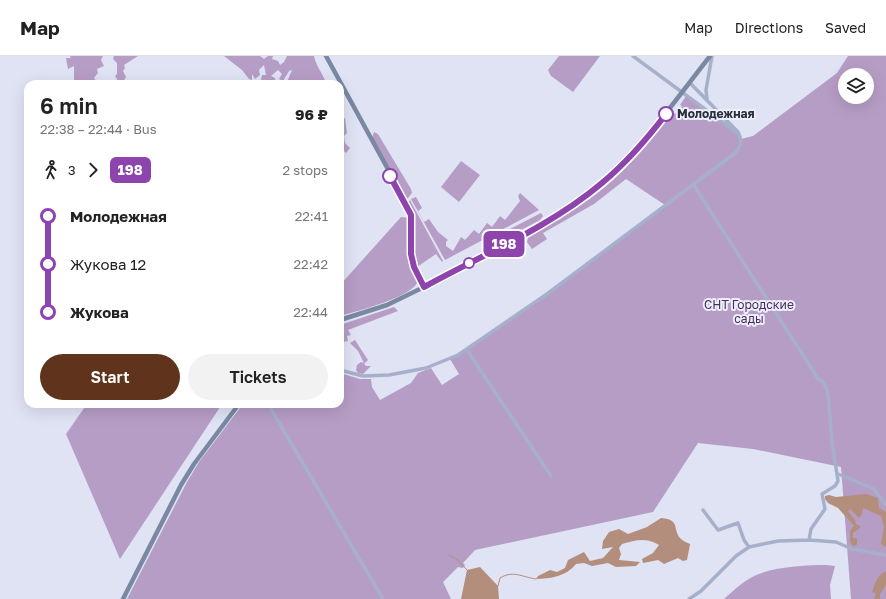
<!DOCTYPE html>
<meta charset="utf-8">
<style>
body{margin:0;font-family:"Golos Text",sans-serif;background:#f2f2f2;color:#222;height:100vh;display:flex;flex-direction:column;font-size:15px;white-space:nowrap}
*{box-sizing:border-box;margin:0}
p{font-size:13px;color:#767676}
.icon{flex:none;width:22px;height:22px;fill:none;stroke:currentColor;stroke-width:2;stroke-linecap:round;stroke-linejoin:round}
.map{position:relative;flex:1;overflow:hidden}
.drawer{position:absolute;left:24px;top:24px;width:320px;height:328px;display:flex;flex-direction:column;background:#fff;border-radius:12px;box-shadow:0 4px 16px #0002}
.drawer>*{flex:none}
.badge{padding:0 8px;border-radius:6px;font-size:14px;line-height:26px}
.buttons{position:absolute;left:838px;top:12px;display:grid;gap:8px}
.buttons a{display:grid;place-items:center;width:36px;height:36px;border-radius:50%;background:#fff;box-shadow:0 4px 16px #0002;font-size:20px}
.map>.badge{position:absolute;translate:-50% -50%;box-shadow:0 0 0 2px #fff}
.legs{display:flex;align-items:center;gap:6px;height:44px;padding:0 16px;font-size:13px}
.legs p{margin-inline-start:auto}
.headline{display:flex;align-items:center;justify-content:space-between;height:68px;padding:0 16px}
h1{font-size:22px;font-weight:600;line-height:30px}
.button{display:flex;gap:8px;margin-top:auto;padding:8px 16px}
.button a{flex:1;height:46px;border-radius:24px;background:#60341c;color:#fff;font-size:16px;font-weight:600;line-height:46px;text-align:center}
.button a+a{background:#f2f2f2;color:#222}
ul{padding:0 16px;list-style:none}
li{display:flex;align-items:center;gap:14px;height:48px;font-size:15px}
li i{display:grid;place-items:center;width:6px;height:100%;margin:0 5px;background:currentColor}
li i::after{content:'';width:10px;height:10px;margin:-5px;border:3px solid;border-radius:50%;background:#fff}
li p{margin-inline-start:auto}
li:first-child i{background:linear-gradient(#0000 50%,currentColor 0)}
li:last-child i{background:linear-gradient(currentColor 50%,#0000 0)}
header{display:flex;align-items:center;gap:24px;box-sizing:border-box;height:56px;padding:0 20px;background:#fff;border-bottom:1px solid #e0e0e0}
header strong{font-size:19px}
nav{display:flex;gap:22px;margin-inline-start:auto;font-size:14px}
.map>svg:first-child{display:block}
.green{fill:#b69dc5;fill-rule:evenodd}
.water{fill:#b48e7c}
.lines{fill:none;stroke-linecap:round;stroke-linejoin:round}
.stream{stroke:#b48e7c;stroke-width:1}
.minor{stroke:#a7b0cb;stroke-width:3.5}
.secondary{stroke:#7a88a2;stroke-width:4.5}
.line-1-casing{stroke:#fff;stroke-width:9}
.line-1{stroke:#8e44ad;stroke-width:6}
.stop-1-dot{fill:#fff;stroke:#8e44ad;stroke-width:2}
.labels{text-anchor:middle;stroke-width:4;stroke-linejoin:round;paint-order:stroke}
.stop-label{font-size:12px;font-weight:bold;fill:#2a303b;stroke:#eceffb;text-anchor:start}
.park-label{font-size:12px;fill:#4b2c5b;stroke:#eceffb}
</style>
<header>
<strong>Map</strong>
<nav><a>Map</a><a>Directions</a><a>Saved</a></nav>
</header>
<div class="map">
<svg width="886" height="543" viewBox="0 0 886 543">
<rect width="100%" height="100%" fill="#dfe3f4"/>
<!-- green -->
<path class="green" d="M70,0h33l-2,4 3,6 -7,3 1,4 -4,5 4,6h-24v-18l-6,3 -2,-11h5z
M114,0h24l-14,9 1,3 -2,3 3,6 -4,7h-5l1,-3 -3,-5 2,-2v-11l-4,-4z
M224,0h36l4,3 4,-3h5l-1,3 6,2 2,4 4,-3 3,-6h27c2,11 10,18 12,28h-34v-1l-6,1 6,-14 -3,1 -6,10 -4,-2 3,-5 -4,-4 -7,6 4,2 1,6h-5l1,-3 -11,-1 1,-5h4l-2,-10 -5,5 1,5 -5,4 -3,-5v6l-3,-1 -7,-9z
M559,0h41l-27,36 -22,-16 -3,-6z
M848,0h38v543h-35l-10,-132 -88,-18 -55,-6 -45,69 -178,38 -12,13 2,2 -2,3 -5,-1 -15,15 8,17h-324l60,-117 12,-20 44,-58h97v-31l20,6h11l1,8 8,13 31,-17 7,-10 13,-5 11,17 17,-11 -9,-15 58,-38 157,-116 -39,-26 -32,25 -51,29 4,6 -15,10 -5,-7 1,-4c26,-17 53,-31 77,-51 25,-21 46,-46 66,-72l5,-2 6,-7 -2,-1 6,-9 54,39 1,4 12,-3 84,-63zM845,19h22v22h-22z
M345,62l2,15 -3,3 1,7 5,5 -4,5 -6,-6v-26z
M374,76l4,2 33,55 1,4 -4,5h-2l-34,-60z
M461,105l19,14 -21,27 -18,-15z
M520,137l19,17 -94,50 -34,-61 5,-2 6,11 -4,3 6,11 5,-3 9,13 10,8 -2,2v4l7,5 8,-14 4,3 9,-10 5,4 8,-11 5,4 8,-11 5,4 15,-19 -2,-5z
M410,144l33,61 -1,1 -6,-8 -19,13 -4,-13 1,-32 -6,-19z
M541,157l2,3 -3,4 -36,19 -2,-4 2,-3z
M401,161l8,1 -1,38 10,25c-5,16 -61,30 -78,35v-31z
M394,251l4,4 -50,19 3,5 -4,1 1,5 -4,1 -4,-4v-13z
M355,284l13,20 -4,4 2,2h5l-8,8 -5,-1 -2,-3 1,-5 4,-3 3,1 -6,-12 -8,-8z
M87,348h135l-102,155 -54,-125z
M826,509l9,1 -5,19 1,14h-107c8,-7 16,-15 25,-20 17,-12 56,-14 77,-14z"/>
<!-- water -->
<path class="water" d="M866,438l12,4 1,10 7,4v35l-5,-3 3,-17 -3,-11 -18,-8 -1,6 -3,4 -9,-9 -2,2 7,9 1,4 4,2v2l-7,5v5h4v7l-4,1 -3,-4v-11l4,-5 -16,-18 -10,-5 -3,-4v-3l4,-1 7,2z
M661,462c25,2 5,17 29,26l-3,16 -4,1 -5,-3 -14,6 -6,-4 -15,3 -1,-4 11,-6 6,-8c-12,-8 -24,-5 -37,-1l-3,4 2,6 -2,6 21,2 -4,4 -20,1 -8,-4 -16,3 -8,-3 -8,1c-9,12 -26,15 -40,15l2,-3 12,-6 7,2 8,-4 3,-8 16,-8 6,9 13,-3 10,-11 -11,2 1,-8 6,-9 10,-3 9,5 19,-7z
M480,511l18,19 1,13h-38l6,-29z
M886,515v14l-6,9v5h-6l2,-6 -4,-1c3,-9 5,-17 14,-21z"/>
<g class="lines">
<!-- stream -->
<path class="stream" d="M449,499l9,5 9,10
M498,530l2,-8c13,-8 22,-1 36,1"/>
<!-- minor -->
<path class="minor" d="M633,0l103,76
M707,43l-1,-9 6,-34
M467,294l84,126
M340,314l23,6 26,-1 37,-7 32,-13 89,-61 187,-140c7,-7 9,-13 4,-22l-48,-49
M268,348l115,195
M838,418l36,15 12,16
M703,454l15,20 20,-7 6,17 5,7
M809,484l27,2 16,7 34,6
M689,543l12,-8 35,-35 13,-9 29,-6 31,-1 2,-11 14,-20 -3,-15 13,-8 3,-5 -6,-39 -4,-48c-2,-6 -3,-13 -9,-14l-126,-196"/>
<!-- secondary -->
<path class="secondary" d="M326,0l81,148c8,20 1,32 4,51 2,11 8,22 13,32
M340,264l47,-15 37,-18 125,-67 32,-20 36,-30 32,-35 61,-79
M123,543l58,-114 13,-21 45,-60"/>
</g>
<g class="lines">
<defs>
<path id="line-1" d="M390,120l21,39v39l3,13 10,20c60,-33 126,-60 178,-104 24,-20 45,-44 64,-69"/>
</defs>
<!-- line-1 casing -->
<use href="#line-1" class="line-1-casing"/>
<!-- line-1 -->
<use href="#line-1" class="line-1"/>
</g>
<!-- markers -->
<g class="stop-1-dot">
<circle cx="666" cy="58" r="7"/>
<circle cx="390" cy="120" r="7"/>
<circle cx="469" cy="207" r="5"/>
</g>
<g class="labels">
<!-- stop labels -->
<g class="stop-label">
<text x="677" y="62">Молодежная</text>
</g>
<!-- park labels -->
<g class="park-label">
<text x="749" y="253">СНТ Городские<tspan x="749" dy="14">сады</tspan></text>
</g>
</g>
</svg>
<div class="buttons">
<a><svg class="icon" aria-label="layers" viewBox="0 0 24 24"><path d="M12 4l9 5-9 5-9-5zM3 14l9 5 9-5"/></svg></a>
</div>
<b class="badge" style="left:504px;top:188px;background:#8e44ad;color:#fff">198</b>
<section class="drawer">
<div class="headline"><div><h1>6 min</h1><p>22:38 – 22:44 · Bus</p></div><b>96 ₽</b></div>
<div class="legs"><svg class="icon" aria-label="walk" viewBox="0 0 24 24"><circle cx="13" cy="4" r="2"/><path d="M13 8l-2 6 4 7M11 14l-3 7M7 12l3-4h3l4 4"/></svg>3<svg class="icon" aria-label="forward" viewBox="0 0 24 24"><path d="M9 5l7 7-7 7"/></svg><b class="badge" style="background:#8e44ad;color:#fff">198</b><p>2 stops</p></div>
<ul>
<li><i style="color:#8e44ad"></i><b>Молодежная</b><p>22:41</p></li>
<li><i style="color:#8e44ad"></i><span>Жукова 12</span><p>22:42</p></li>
<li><i style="color:#8e44ad"></i><b>Жукова</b><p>22:44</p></li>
</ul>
<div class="button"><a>Start</a><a>Tickets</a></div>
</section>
</div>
